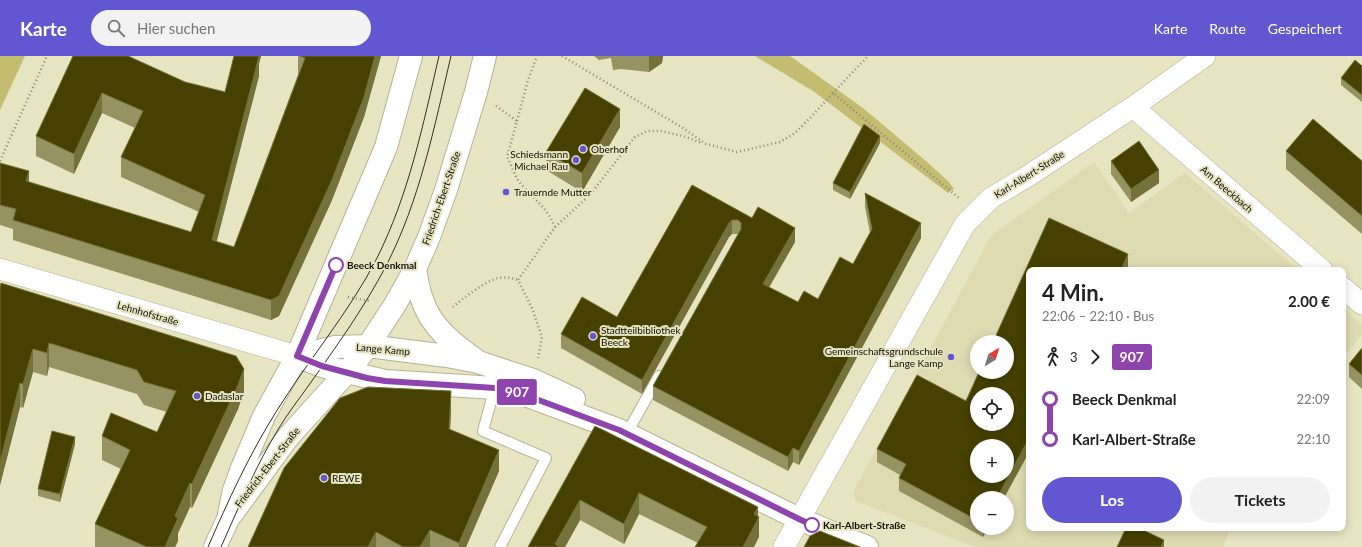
<!DOCTYPE html>
<html lang="de">
<meta charset="utf-8">
<style>
body{margin:0;font-family:Lato,sans-serif;background:#f2f2f2;color:#222;height:100vh;display:flex;flex-direction:column;font-size:15px;white-space:nowrap}
*{box-sizing:border-box;margin:0}
p{font-size:13px;color:#767676}
.icon{flex:none;width:22px;height:22px;fill:none;stroke:currentColor;stroke-width:2;stroke-linecap:round;stroke-linejoin:round}
.map{position:relative;flex:1;overflow:hidden}
.side{position:absolute;left:1026px;top:211px;width:320px;height:264px;display:flex;flex-direction:column;background:#fff;border-radius:8px;box-shadow:0 2px 10px #0003}
.side>*{flex:none}
.badge{padding:0 8px;border-radius:3px;font-size:14px;line-height:26px}
.needle{width:26px;rotate:38deg}
.controls{position:absolute;left:970px;top:279px;display:grid;gap:8px}
.controls a{display:grid;place-items:center;width:44px;height:44px;border-radius:50%;background:#fff;box-shadow:0 2px 10px #0003;font-size:20px}
.map>.badge{position:absolute;translate:-50% -50%;box-shadow:0 0 0 2px #fff}
.legs{display:flex;align-items:center;gap:6px;height:44px;padding:0 16px;font-size:13px}
.legs p{margin-inline-start:auto}
.overview{display:flex;align-items:center;justify-content:space-between;height:68px;padding:0 16px}
h1{font-size:22px;font-weight:700;line-height:30px}
.primary-button{display:flex;gap:8px;margin-top:auto;padding:8px 16px}
.primary-button a{flex:1;height:46px;border-radius:24px;background:#6257d0;color:#fff;font-size:16px;font-weight:700;line-height:46px;text-align:center}
.primary-button a+a{background:#f2f2f2;color:#222}
ul{padding:0 16px;list-style:none}
li{display:flex;align-items:center;gap:14px;height:40px;font-size:15px}
li i{display:grid;place-items:center;width:6px;height:100%;margin:0 5px;background:currentColor}
li i::after{content:'';width:10px;height:10px;margin:-5px;border:3px solid;border-radius:50%;background:#fff}
li p{margin-inline-start:auto}
li:first-child i{background:linear-gradient(#0000 50%,currentColor 0)}
li:last-child i{background:linear-gradient(currentColor 50%,#0000 0)}
header{display:flex;align-items:center;gap:24px;box-sizing:border-box;height:56px;padding:0 20px;background:#6257d0;color:#fff}
header strong{font-size:19px}
nav{display:flex;gap:22px;margin-inline-start:auto;font-size:14px}
.search{width:280px;height:36px;background:#f2f2f2;display:flex;align-items:center;gap:10px;box-sizing:border-box;padding:0 14px;border-radius:22px;color:#767676;font-size:15px}
.map>svg:first-child{display:block}
.built{fill:#dedab1;fill-rule:evenodd}
.green{fill:#c4bc71}
.lines{fill:none;stroke-linecap:round;stroke-linejoin:round}
.service-casing{stroke:#b6b393;stroke-width:12}
.minor-casing{stroke:#b6b393;stroke-width:22}
.tertiary-casing{stroke:#b6b393;stroke-width:24}
.secondary-casing{stroke:#b6b393;stroke-width:24}
.path{stroke:#8a8870;stroke-width:2.5;stroke-dasharray:1 3;stroke-linecap:butt}
.service{stroke:#fff;stroke-width:10}
.minor{stroke:#fff;stroke-width:21}
.tertiary{stroke:#fff;stroke-width:22}
.secondary{stroke:#fff;stroke-width:22}
.tram{stroke:#333123;stroke-width:1}
.wall{fill:#969262;fill-rule:evenodd}
.shaded-wall{fill:#76713b}
.building{fill:#464001;stroke:#76713b;fill-rule:evenodd}
.line-1-casing{stroke:#fff;stroke-width:9}
.line-1{stroke:#8e44ad;stroke-width:6}
.poi-dot{fill:#6257d0;stroke:#e7e4c2;stroke-width:1.5}
.stop-1-dot{fill:#fff;stroke:#8e44ad;stroke-width:2}
.labels{text-anchor:middle;stroke-width:4;stroke-linejoin:round;paint-order:stroke}
.poi-label{font-size:10px;fill:#131106;stroke:#e7e4c2;text-anchor:start}
.street-label{font-size:10px;fill:#131106;stroke:#e7e4c2}
.stop-label{font-size:10px;font-weight:bold;fill:#131106;stroke:#e7e4c2;text-anchor:start}
</style>
<header>
<strong>Karte</strong>
<div class="search"><svg class="icon" aria-label="search" viewBox="0 0 24 24"><circle cx="10" cy="10" r="6"/><path d="M15 15l6 6"/></svg>Hier suchen</div>
<nav><a>Karte</a><a>Route</a><a>Gespeichert</a></nav>
</header>
<div class="map">
<svg width="1362" height="491" viewBox="0 0 1362 491">
<rect width="100%" height="100%" fill="#e7e4c2"/>
<!-- built -->
<path class="built" d="M1094,106l35,51 56,-40 113,97h-269v258h202l-8,19h-248l-119,-46 -3,-9 138,-256zM977,286h30v30h-30zM977,338h30v30h-30zM977,390h30v30h-30zM977,442h30v30h-30z
M1343,252l19,17v10l-19,22z"/>
<!-- green -->
<path class="green" d="M0,0h25l-25,54z
M755,0h35l73,52 64,54 22,20 5,7 -6,4 -135,-102z"/>
<g class="lines">
<defs>
<path id="service" d="M495,331l-12,44 63,27 -46,89
M627,377l32,-57"/>
<path id="minor" d="M1133,51l189,163
M0,213l297,87
M1343,232l19,16
M784,491l181,-323 26,-26 37,-22 105,-69 72,-51"/>
<path id="tertiary" d="M415,213c2,10 3,20 7,30 8,27 31,45 54,61
M297,300l25,10 63,15 110,7 22,4 102,38 180,89 68,28
M297,300l38,-9 33,-1 79,10 31,6 55,18 41,19"/>
<path id="secondary" d="M228,463l61,-83 58,-64 21,-26 28,-43 19,-34 14,-32 17,-47 30,-98 9,-36
M215,491l13,-28 6,-29 8,-22 22,-52 33,-60 89,-209 25,-91"/>
</defs>
<!-- service casing -->
<use href="#service" class="service-casing"/>
<!-- minor casing -->
<use href="#minor" class="minor-casing"/>
<!-- tertiary casing -->
<use href="#tertiary" class="tertiary-casing"/>
<!-- secondary casing -->
<use href="#secondary" class="secondary-casing"/>
<!-- path -->
<path class="path" d="M562,0l121,72 23,16 31,8 43,-10 15,-9 15,-15 23,-25 126,105
M833,37l35,-37
M496,50l21,15 -10,36c5,9 8,21 15,28 13,16 24,21 33,42l-37,53 14,28 10,29 -4,21
M517,65l11,-41 9,-24
M0,105l47,-105
M555,171l34,-31 46,-59 12,-6h14l22,5 19,7
M348,241l22,4
M453,251c9,-8 35,-28 46,-29 7,-1 13,0 19,2"/>
<!-- service -->
<use href="#service" class="service"/>
<!-- minor -->
<use href="#minor" class="minor"/>
<!-- tertiary -->
<use href="#tertiary" class="tertiary"/>
<!-- secondary -->
<use href="#secondary" class="secondary"/>
<!-- tram -->
<path class="tram" d="M208,491c20,-46 41,-92 68,-135 32,-52 73,-99 101,-154 32,-64 46,-133 62,-202
M221,491c18,-40 35,-82 58,-119 9,-15 20,-29 30,-43 27,-38 55,-77 77,-119 34,-66 48,-138 65,-210"/>
</g>
<!-- wall -->
<path class="wall" d="M73,0l112,26 40,10 9,-36h27l-2,8v12l-43,166 18,5 64,-172v-19h83l-17,61 -32,83 -53,116 -8,4 -258,-80v-11l-13,-4v-62l29,19 162,50 8,-20 -78,-35v-20l14,-29 -33,-15 -28,61 -38,-18v-20z
M594,0h69l-1,7 -13,9 -28,-3 -8,1 -2,-12 -12,2z
M1362,10v36l-21,-17v-7z
M620,71l-38,65 -36,-22v-18z
M880,87l-30,56 -17,-9v-7z
M1286,95l76,10v73l-76,-65z
M1111,105l48,22 -28,19 -20,-28z
M692,129l103,57 -26,45 29,15 20,-3 35,-35 17,-31 -5,-26v-14l56,45 -122,227 -6,-3 -5,9 -135,-71v-14l85,-152h-6l-3,3 -87,157 -81,-46v-14l56,-17z
M1049,162l79,36v14l-2,2h-97v182l-25,46h-27v30h11l-5,9 -84,-46v-13l1,-3 -23,-13v-13l40,-74 49,26 13,-29h28v-30h-14zM977,338h30v30h-30zM977,390h30v30h-30z
M0,231l244,105 -6,17 -46,99 -2,-1 -12,26v8l-3,6h-80v-23l26,-55 -19,-9v-24l55,-4 10,-20 -23,-7 -7,-11 -88,-27 -2,9 -14,-4 -10,36 -3,-1 -20,78z
M1362,292v41l-13,-12v-13z
M451,356l-1,17 49,42 -33,76h-218z
M595,370l163,90 1,21 -61,6 -59,-29 -15,30 -44,-24 -15,27h-37z
M75,388l-15,58 -22,-6v-7z"/>
<!-- shaded-wall -->
<path class="shaded-wall" d="M256,0h5l-2,8v12l-47,184v-20z
M375,0h6l-17,61 -32,83 -53,116 -8,4v-20z
M649,0h14l-1,7 -13,9z
M102,37v20l-28,61v-20z
M620,53v18l-38,65v-19z
M880,80v7l-30,56v-7z
M1159,114v13l-28,19v-13z
M29,115v20l-3,-10z
M732,164v14l-3,3 -87,157v-14l87,-157z
M921,167v15l-122,227v-14z
M795,172v14l-32,56v-14z
M1128,198v14l-2,2h-5z
M49,287v24l-2,9v-23z
M33,293v23l-10,36v-24z
M244,313v23l-6,17 -46,99v-24z
M20,327v24l-20,78v-23z
M451,335v21l-2,37v-20z
M75,381v7l-15,58v-8z
M1029,382v14l-25,46h-7z
M793,392v14l-5,9v-14z
M499,394v21l-33,76h-7v-4z
M190,427v24l-12,26v8l-3,6h-10l10,-31z
M639,437v21l-15,30v-20z
M580,444v20l-15,27h-10v-3z
M758,451v13l1,-3v20l-5,10h-11l11,-33z
M983,472h5l-5,9z
M430,474v17h-10z
M376,476v15h-8z
M1164,484v7h-3z"/>
<!-- building -->
<path class="building" d="M73,0h55l57,26 40,10 9,-36h25l-47,184 22,7 71,-189 -5,-2h75l-11,41 -32,83 -53,116 -8,4 -258,-80 3,-11 -16,-4v-42l29,8 -3,10 165,51 14,-37 -84,-38 22,-46 -41,-18 -28,61 -38,-18z
M1355,4l7,6v29l-21,-17z
M585,32l35,21 -38,64 -36,-21z
M1313,63l49,42v55l-76,-65z
M864,68l16,12 -30,56 -17,-9z
M1139,85l20,29 -28,19 -20,-28z
M692,129l60,33 6,-11 37,21 -32,56 35,18 6,-11 14,8 22,-42 13,7 19,-35 -7,-36 56,30 -122,228 -6,-3 -5,9 -135,-71 88,-157v-6l-3,-3h-6l-3,3 -87,157 -81,-46 21,-37 35,20z
M1049,162l79,36 -7,16h-92v168l-32,60h-20v22l-78,-42 7,-14 -29,-15 40,-74 49,26 13,-29h28v-30h-14zM977,338h30v30h-30zM977,390h30v30h-30z
M1,227l235,73 8,13 -6,16 -46,99 -2,-1 -15,33 3,2 -13,29h-18l-52,-23 35,-74 -28,-14 9,-23 46,19 19,-41 -32,-9 -7,-12 -88,-27 -2,10 -14,-4 -10,35 -3,-1 -20,79v-175z
M1362,292v27l-13,-11z
M368,331l83,4 -2,38 50,21 -40,93 -29,-13 -10,17h-17l-27,-15 -8,15h-120l36,-79 56,-70z
M595,370l163,81 -4,7 5,3 -16,30h-48l12,-20 -68,-34 -15,31 -44,-24 -25,44 5,3h-32z
M52,375l23,6 -15,57 -22,-5z
M1126,472h13l25,12 -3,7h-44z
M820,475l40,16h-56l6,-11z"/>
<g class="lines">
<defs>
<path id="line-1" d="M336,209l-39,91 25,10 45,12 18,3 110,7 22,4 102,38 180,89 13,6"/>
</defs>
<!-- line-1 casing -->
<use href="#line-1" class="line-1-casing"/>
<!-- line-1 -->
<use href="#line-1" class="line-1"/>
</g>
<!-- markers -->
<g class="poi-dot">
<circle cx="583" cy="93" r="4"/>
<circle cx="576" cy="104" r="4"/>
<circle cx="506" cy="136" r="4"/>
<circle cx="593" cy="280" r="4"/>
<circle cx="951" cy="301" r="4"/>
<circle cx="197" cy="340" r="4"/>
<circle cx="324" cy="422" r="4"/>
</g>
<g class="stop-1-dot">
<circle cx="336" cy="209" r="7"/>
<circle cx="812" cy="469" r="7"/>
</g>
<g class="labels">
<!-- poi labels -->
<g class="poi-label">
<text x="591" y="97">Oberhof</text>
<text x="568" y="102" text-anchor="end">Schiedsmann<tspan x="568" dy="12">Michael Rau</tspan></text>
<text x="514" y="140">Trauernde Mutter</text>
<text x="601" y="278">Stadtteilbibliothek<tspan x="601" dy="12">Beeck</tspan></text>
<text x="943" y="299" text-anchor="end">Gemeinschaftsgrundschule<tspan x="943" dy="12">Lange Kamp</tspan></text>
<text x="205" y="344">Dadaslar</text>
<text x="332" y="426">REWE</text>
</g>
<!-- street labels -->
<g class="street-label">
<text transform="translate(1029 118) rotate(-32)" y="4">Karl-Albert-Straße</text>
<text transform="translate(1227 133) rotate(41)" y="4">Am Beeckbach</text>
<text transform="translate(441 142) rotate(-71)" y="4">Friedrich-Ebert-Straße</text>
<text transform="translate(148 257) rotate(16)" y="4">Lehnhofstraße</text>
<text transform="translate(383 293) rotate(5)" y="4">Lange Kamp</text>
<text transform="translate(267 411) rotate(-52)" y="4">Friedrich-Ebert-Straße</text>
</g>
<!-- stop labels -->
<g class="stop-label">
<text x="347" y="213">Beeck Denkmal</text>
<text x="823" y="473">Karl-Albert-Straße</text>
</g>
</g>
</svg>
<div class="controls">
<a><svg class="needle" viewBox="-14 -14 28 28"><path d="M0-13l5 13h-10z" fill="#e53935"/><path d="M0 13l5-13h-10z" fill="#767676"/></svg></a>
<a><svg class="icon" aria-label="locate" viewBox="0 0 24 24"><circle cx="12" cy="12" r="6"/><path d="M12 2v4M12 18v4M2 12h4M18 12h4"/></svg></a>
<a>+</a>
<a>−</a>
</div>
<b class="badge" style="left:517px;top:336px;background:#8e44ad;color:#fff">907</b>
<section class="side">
<div class="overview"><div><h1>4 Min.</h1><p>22:06 – 22:10 · Bus</p></div><b>2.00 €</b></div>
<div class="legs"><svg class="icon" aria-label="walk" viewBox="0 0 24 24"><circle cx="13" cy="4" r="2"/><path d="M13 8l-2 6 4 7M11 14l-3 7M7 12l3-4h3l4 4"/></svg>3<svg class="icon" aria-label="forward" viewBox="0 0 24 24"><path d="M9 5l7 7-7 7"/></svg><b class="badge" style="background:#8e44ad;color:#fff">907</b></div>
<ul>
<li><i style="color:#8e44ad"></i><b>Beeck Denkmal</b><p>22:09</p></li>
<li><i style="color:#8e44ad"></i><b>Karl-Albert-Straße</b><p>22:10</p></li>
</ul>
<div class="primary-button"><a>Los</a><a>Tickets</a></div>
</section>
</div>
